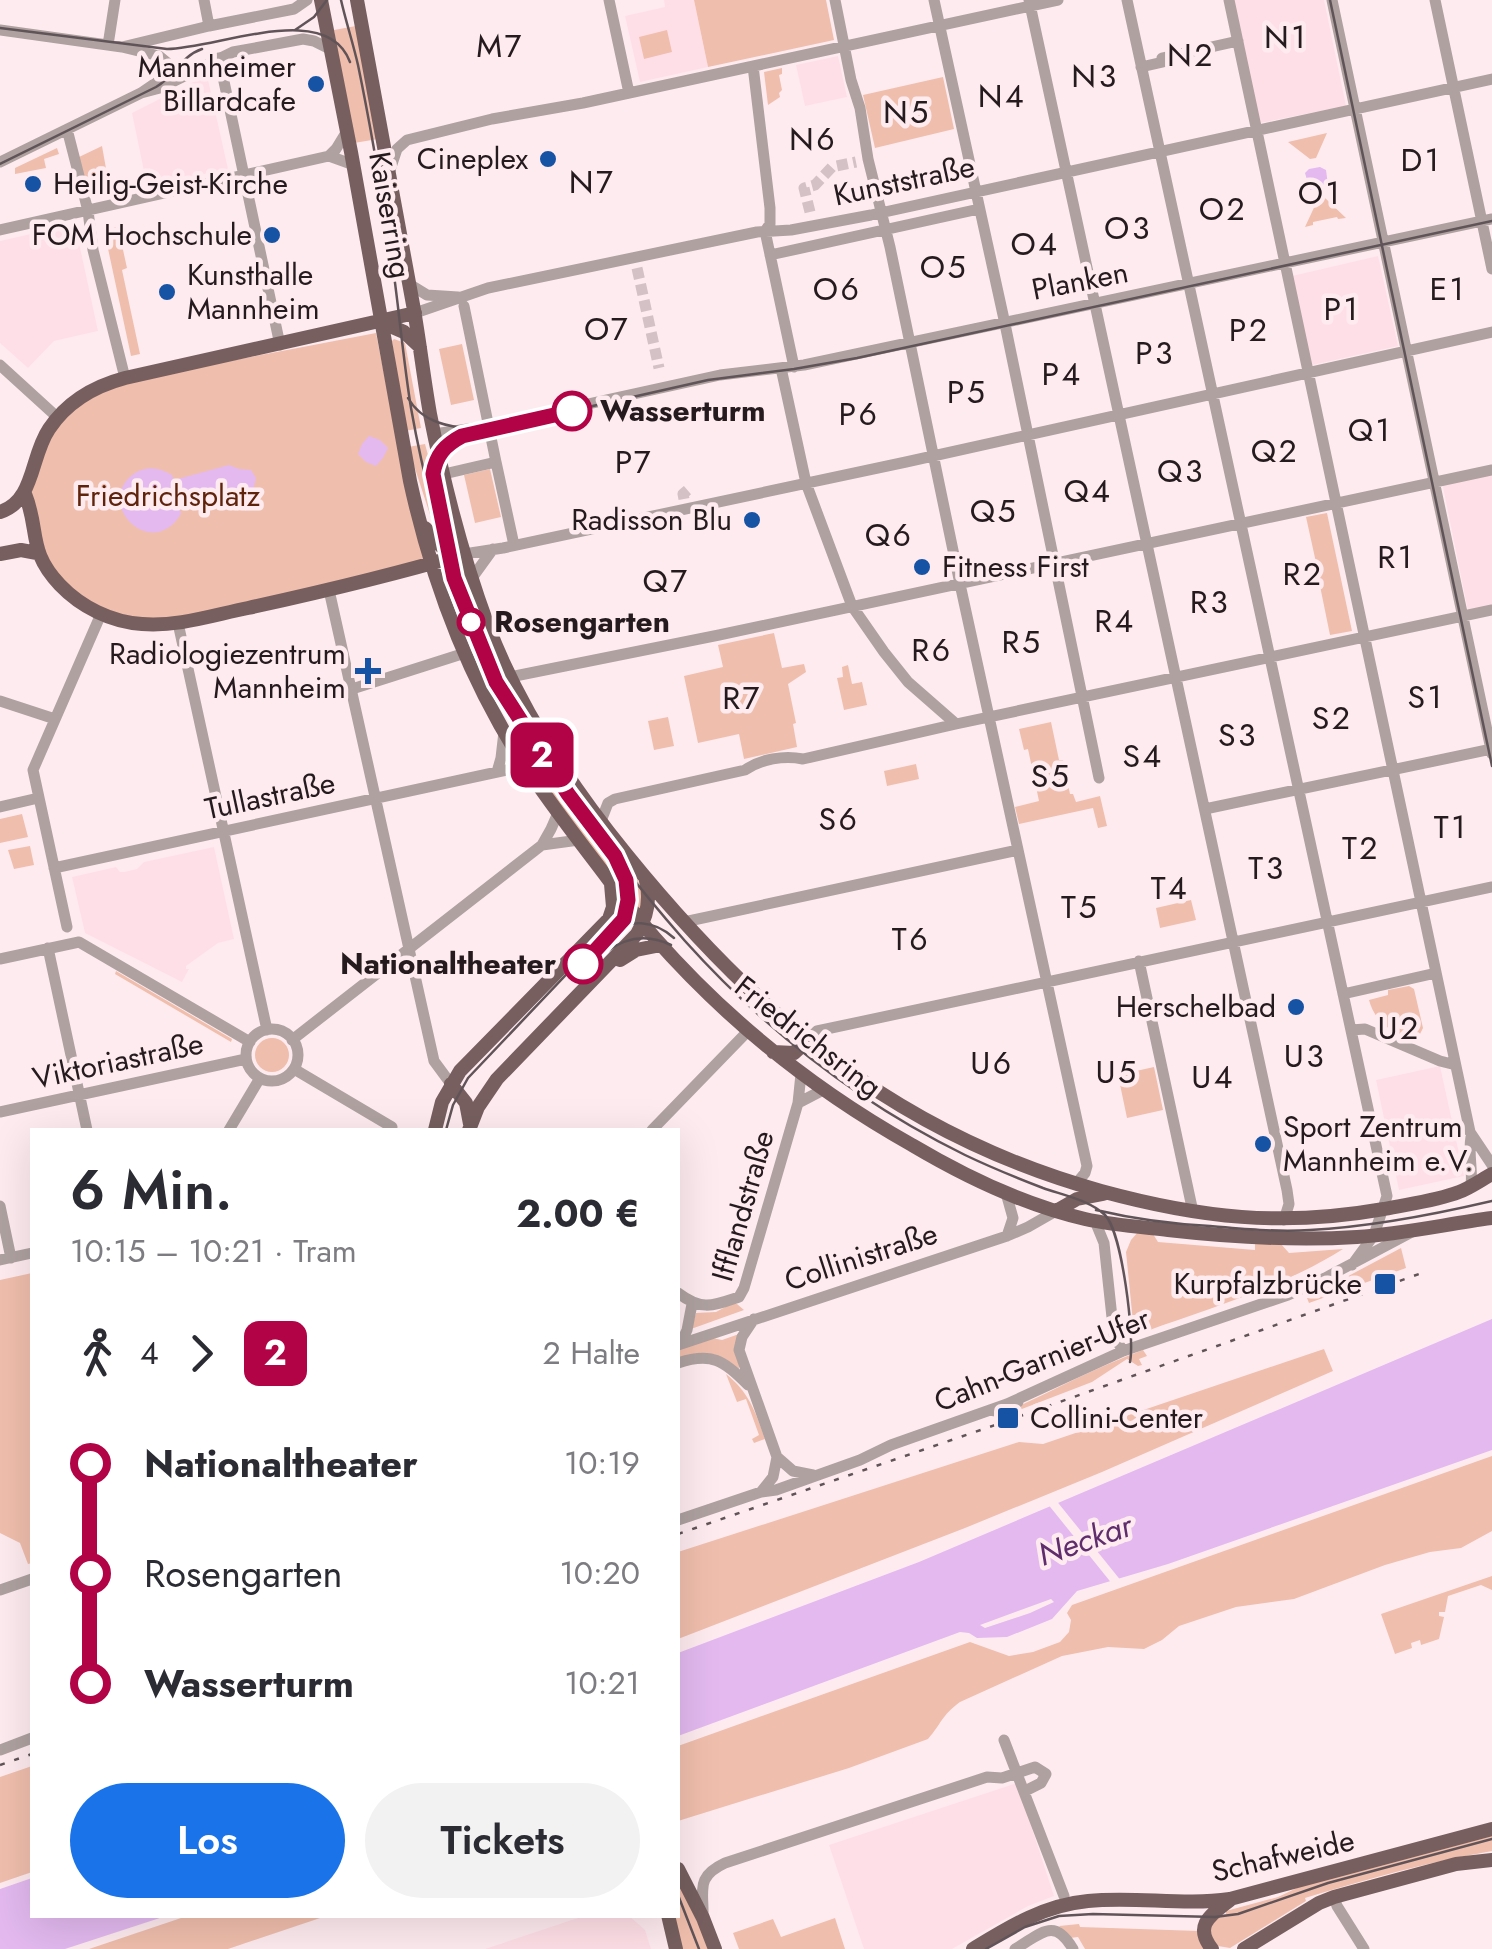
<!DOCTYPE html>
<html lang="de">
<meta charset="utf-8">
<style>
body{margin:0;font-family:Jost,sans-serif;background:#f2f2f3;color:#2b2b33;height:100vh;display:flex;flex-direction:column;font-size:38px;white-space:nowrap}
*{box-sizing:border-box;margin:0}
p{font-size:32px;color:#7c7c81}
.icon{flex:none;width:55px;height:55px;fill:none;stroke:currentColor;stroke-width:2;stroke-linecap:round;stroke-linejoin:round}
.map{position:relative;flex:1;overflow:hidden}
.details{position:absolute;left:30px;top:1128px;width:650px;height:790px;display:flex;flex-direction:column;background:#fff;border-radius:0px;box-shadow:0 10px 40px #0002}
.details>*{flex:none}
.badge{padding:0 20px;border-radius:15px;font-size:35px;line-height:65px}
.map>.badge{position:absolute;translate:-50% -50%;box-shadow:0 0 0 5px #fff}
.legs{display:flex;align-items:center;gap:15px;height:110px;padding:0 40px;font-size:32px}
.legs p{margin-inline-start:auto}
.summary{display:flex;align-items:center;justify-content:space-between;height:170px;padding:0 40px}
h1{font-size:55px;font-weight:600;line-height:75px}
.primary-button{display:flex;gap:20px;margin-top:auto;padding:20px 40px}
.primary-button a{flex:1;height:115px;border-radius:60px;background:#1a73e8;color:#fff;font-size:40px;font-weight:600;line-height:115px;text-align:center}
.primary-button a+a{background:#f2f2f3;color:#2b2b33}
ul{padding:0 40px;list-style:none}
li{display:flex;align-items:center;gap:35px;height:110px;font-size:38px}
li i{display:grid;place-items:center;width:15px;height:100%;margin:0 12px;background:currentColor}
li i::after{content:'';width:25px;height:25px;margin:-12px;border:8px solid;border-radius:50%;background:#fff}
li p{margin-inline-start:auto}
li:first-child i{background:linear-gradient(#0000 50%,currentColor 0)}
li:last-child i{background:linear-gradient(currentColor 50%,#0000 0)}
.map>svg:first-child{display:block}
.built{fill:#ffdfe7}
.green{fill:#f0beac}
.water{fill:#e3b9ef;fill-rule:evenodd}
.pier{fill:#feebf0}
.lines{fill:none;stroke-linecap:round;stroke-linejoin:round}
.minor-tunnel{stroke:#d3c1c6;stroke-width:11;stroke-dasharray:11 5.5;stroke-linecap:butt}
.minor{stroke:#aea1a0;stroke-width:11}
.major{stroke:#765f5e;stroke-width:14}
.tram{stroke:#615458;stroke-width:2.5}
.rail{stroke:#615458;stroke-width:2.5;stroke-dasharray:5 10;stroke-linecap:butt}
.line-1-casing{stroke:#fff;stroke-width:22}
.line-1{stroke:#b10346;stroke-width:15}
.poi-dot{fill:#1753a4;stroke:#feebf0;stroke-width:4}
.stop-1-dot{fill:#fff;stroke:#b10346;stroke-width:5}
.labels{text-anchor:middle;stroke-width:9;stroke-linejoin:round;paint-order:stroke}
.poi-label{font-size:30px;fill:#251a1d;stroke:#feebf0;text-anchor:end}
.street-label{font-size:30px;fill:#251a1d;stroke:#feebf0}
.stop-label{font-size:30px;font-weight:bold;fill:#251a1d;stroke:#feebf0;text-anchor:start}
.park-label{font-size:30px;fill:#5f230c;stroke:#feebf0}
.neighbourhood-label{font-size:32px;letter-spacing:2.5px;fill:#251a1d;stroke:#feebf0}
.water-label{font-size:32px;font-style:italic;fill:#5f2d6c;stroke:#feebf0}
</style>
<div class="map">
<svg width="1492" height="1949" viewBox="0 0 1492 1949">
<rect width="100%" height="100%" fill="#feebf0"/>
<!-- built -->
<path class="built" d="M664,0h30l14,67 -68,15 -15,-66 40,-9z
M1233,0h91l22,106 -86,17z
M838,56l9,41 -42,9 -9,-41z
M207,75l21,94 -81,17 -15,-73z
M75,224l23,107 -44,10 -26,27 -28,-25v-102z
M1378,256l20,90 -86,19 -20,-89z
M1492,472v135l-24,4 -26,-129z
M214,847l20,92 -16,4 -32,23v3h3l-7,13 -97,-49 -13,-56 44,-10 4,5h4l13,-3 7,-7z
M1440,1066l24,110 -65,14 -23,-110z
M1017,1783l37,113 -26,10 -76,43h-88l-35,-104z
M587,1915h41l17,15 6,19h-166z"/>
<!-- green -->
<path class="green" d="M694,0h132l8,40 -126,27z
M356,26l22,113 -24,4 -20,-113z
M667,30l5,22 -28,7 -5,-22z
M782,68v6l-3,1 3,15 -3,3 1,4 -12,8 -4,-33z
M943,77l11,52 -79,19 -12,-53z
M1327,133l-11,25 -6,1 -22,-17z
M102,146l8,45 -21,5 -10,-39z
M57,148l2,6 -15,5 2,9 -31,6v-6z
M1324,197l22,21 -8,1 -1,-2 -24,5v3l-8,2 13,-28z
M118,227l9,41 -5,2 18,84 -9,2 -27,-126z
M376,333l32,163 16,65c-55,13 -109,27 -163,38 -34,8 -71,21 -105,20 -46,0 -99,-26 -114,-73 -5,-14 -8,-30 -10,-44 -5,-39 24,-83 56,-103 38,-24 87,-28 131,-36 52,-10 104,-20 157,-30z
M394,339l11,4 16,85 -16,3 -13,-90z
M462,344l12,56 -23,5 -12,-56z
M425,444l22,82 -8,3 -5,-2 -26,-80z
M490,469l11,48 -26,6 -11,-48z
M1327,513l25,118 -22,4 -10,-49h-6l-3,-17 6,-2 -11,-50z
M774,633l8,35 22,-4 2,8 -18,12 8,39 -3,1 4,23 -53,12 -5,-25 -41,9 -14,-67 39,-9 -5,-22z
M848,665l4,19 10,-2 5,23 -23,5 -7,-32 6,-1 -1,-10z
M668,717l6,29 -20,4 -6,-29z
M1051,722l8,38h4l7,34h3l3,8 24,-6 7,30 -9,2 -5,-20 -74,16 -4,-17 24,-6 -11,-52 -4,1 -5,-21z
M916,764l3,15 -32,7 -3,-15z
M552,767l86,113 5,15 -2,18 -103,-138 2,-7z
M22,814l6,23 -28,6v-24z
M30,846l4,19 -20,4 -6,-19z
M1191,900l5,20 -36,8 -4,-20z
M116,971l116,68 -1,3 -116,-68z
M1409,986l5,3 9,39 -6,12c-23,-5 -42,-17 -48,-40l19,-5v-5z
M255 1055a17 17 0 1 1 34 0a17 17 0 1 1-34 0Z
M1154,1067l9,43 -36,8 -9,-43z
M1138,1232l15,2 5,8 97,8v-7l26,1 8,9 54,-4c-60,38 -130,58 -196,82l-13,1 -8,-80 5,-12z
M1401,1248l5,20 -97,35 -2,-5z
M32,1273v290l-4,1 -8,-21 -20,-10v-253z
M731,1304h6l7,6 -53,19 5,-16 20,-1z
M739,1334v35c-23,-18 -34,-20 -61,-10v-10l34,-11 10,2z
M1324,1349l9,22 -231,101 -137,56 -287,111v-87l341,-110 24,2z
M1143,1350l4,6 -8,3 3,6 -4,1 -11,-7 -35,23 -78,30 1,-4c43,-20 84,-42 128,-58z
M726,1374c23,18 30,39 39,65l-11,4 -2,-4 7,-4 -13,-36 -9,3z
M1492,1456v75l-31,17 -31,4 -45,13 -91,34 -58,8 -57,19 -17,14 -18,9 -36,-2 -46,9 -102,46c-19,14 -18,21 -32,37l-79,29 -171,53v-75l292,-104 39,14 24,-4 27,-10 9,-10 2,-12 -4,-7 5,-8z
M1492,1576v14l-11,-5 -33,11 -3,16h-6v4l5,1 -5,22 -18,6 -1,-5 -9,3 1,5 -17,6 -14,-40z
M32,1766v106l-32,11v-106z
M1492,1834v17c-64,11 -125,28 -187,47l1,3 -76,47 -12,-2 -7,-10 -1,-10 9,-11 7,-1v-3l52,-14 21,-10z
M678,1880l32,69h-29l-7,-34h4z
M190,1915h139l-101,34h-139z
M835,1918l10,31h-106l-6,-16 40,-14 8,18z
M1079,1924l1,3 119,4 5,18h-119l-7,-12 -8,1 -11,-12z"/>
<!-- water -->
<path class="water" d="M1320,167l6,3 2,15 -3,3 -15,2 -5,-17 4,-4z
M369,436l11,4 8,8 -5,10 -7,8 -10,-4 -8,-8 4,-10z
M229,465l10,4 12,1 5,8 -2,9 -8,3 -10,9 -6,-1 -50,11 1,5c-30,49 -89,-12 -46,-41 13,-8 25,-5 37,2l2,5z
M1492,1319v131l-324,114 -91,27 -25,28 -45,18 -30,1 -8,-5 -9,-1 -282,104v-83l241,-91zM1051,1599l3,3 -24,11 -45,15 -5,-3z
M32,1878v37h137l-104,34h-65v-60z"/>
<!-- pier -->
<path class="pier" d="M1055,1499l67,83 -9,3 -66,-82z"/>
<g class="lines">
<!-- minor-tunnel -->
<path class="minor-tunnel" d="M810,212l-6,-24 11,-3 17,-18 24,-5
M637,268l22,100
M684,499l-1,-5 7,-6"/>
<!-- minor -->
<path class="minor" d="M204,0l5,26
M609,0l20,93
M835,0l16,80 9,28 8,51 22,88 70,337 127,582 -2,7 -9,11
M934,0l71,324 94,454
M1029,0l258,1190 2,14 -5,16
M1127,0l260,1196 -13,39 -22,30
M1229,0l241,1132 22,33
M1332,0l160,754
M1435,0l57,269
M0,30l122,17 37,9 24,20
M108,45l7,-45
M122,47l87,-21 85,-17 13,-9
M219,58l61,287
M753,66l17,142v16l-5,7 29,136
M1141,67l22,-5 -1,-4 76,-17
M141,93l19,-5 73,-36 70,-13 11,2 18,9
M67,129l21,82 5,39 32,128
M329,156l7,-7 11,-18
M0,162l141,-69 19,-13 8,-15
M390,170l7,-21 10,-9 85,-21 91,-16 475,-103
M0,230l329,-74 25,9
M770,255l209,-46
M409,284l18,11 31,2
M464,306l32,156
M415,313l73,-25 269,-56 34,-2 80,-15 621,-136
M0,365l57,52
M781,368l25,115 46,123 32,46 24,30 48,42
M434,434l54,-8 232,-51 84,-10 688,-146
M444,474l52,-12 18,83
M464,554l39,-6 403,-86 586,-130
M472,578l21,-29
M329,590l105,471 17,23
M178,623l89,407
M510,677l209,-42 773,-165
M352,689l113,-36
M0,701l55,18
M497,772l4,-14 3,-26
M0,807l34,-8
M1205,809l287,-60
M601,821l7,-18 7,-4 130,-29c16,-11 39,-15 58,-11l153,-35 536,-114
M542,845l37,-5
M54,868l471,-102 22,-4 16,5
M684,922l334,-72
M67,927l-34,-157 68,-156
M48,948l39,182
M0,959l79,-17 171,100
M1139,961l54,251
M1343,994l93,-21
M246 1055a26 26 0 1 1 52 0a26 26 0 1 1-52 0Z
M1351,1030l14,-1 75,32 12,3
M292,1040l250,-195 9,-16 7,-16
M807,1041l10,-10 675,-144
M294,1069l98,58
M798,1103l25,-13
M0,1112l246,-53
M229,1130l31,-52
M652,1130l96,-99
M1471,1186c2,-17 -3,-32 0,-49
M1006,1193l7,25 -6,18
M0,1206l11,52
M1095,1221l9,22 10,93 9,15
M0,1260l32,-7
M678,1293c24,18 34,13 61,4
M739,1297l5,-9 54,-185 3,-29
M754,1319l-12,18 -3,13 38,107 16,14 20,4
M681,1343l6,-13 5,-26
M678,1345l329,-109 21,-9 28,-16
M678,1363c33,-11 46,-3 70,22
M990,1410l11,2 7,6 2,-11 8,-5
M761,1492l12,-15 4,-20
M678,1520l83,-28 15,-2 84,-30 31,-15 116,-41 116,-53 165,-56 37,-17 87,-46
M0,1590l32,-11
M1004,1740l60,156
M0,1750l32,-12
M1334,1897l3,9 27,43
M703,1918c1,-28 -8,-41 22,-55l262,-86 15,1 33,-11 11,7 -5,9 -16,8
M1015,1949c26,-15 39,-33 58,0"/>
<!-- major -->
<path class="major" d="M321,0l30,152 59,329c21,96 56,191 108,274 23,36 49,70 75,104 20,26 39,53 61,78 74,84 160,153 258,208 54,32 112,60 173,74 27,6 56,8 83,11 62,7 126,11 189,7 45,-3 90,-13 135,-19
M357,0c19,104 38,207 57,310 6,35 10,70 16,104 14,71 33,144 58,212 32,84 82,159 138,228 132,163 270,280 475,337 99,27 181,36 283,18 24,-5 52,-8 75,-17 11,-4 22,-12 33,-18
M381,322l23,10 16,15
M25,494c15,37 2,56 35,91 21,22 51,37 82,39 35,3 71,-9 106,-16 73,-16 145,-33 216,-54
M0,512c35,-11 30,-55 49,-83 18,-27 46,-43 76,-51l290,-65
M425,528l16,18 23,8
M0,554l21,-4 16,3
M620,960l16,-10 25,-5
M773,1052l21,1 13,-12
M451,1084l15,19 4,21
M435,1130l7,-28 18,-31 149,-152 4,-12 -2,-23
M469,1130l9,-23 19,-28 140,-145c10,-17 14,-34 9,-53
M1056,1211l21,-12 26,-5
M678,1869l25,49 12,31
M668,1915l8,34
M973,1949c36,-22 71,-44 115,-48 48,-5 95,5 142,-2l262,-70
M1212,1949c-19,-24 -1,-34 18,-49
M1244,1949l75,-46 15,-6 122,-33 36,-4"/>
<!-- tram -->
<path class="tram" d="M341,0c5,22 12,43 17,65 12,58 22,117 31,175 9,56 13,112 22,168 16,91 45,190 85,273 14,28 33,54 50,79 42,63 89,124 139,181 80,89 172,161 280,214 25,12 52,23 78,33 20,7 46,12 62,27 17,17 30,122 25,147
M1330,0l162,766
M0,28l167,21c52,-1 160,-49 183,13
M295,30l19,-13 13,-17
M0,164l156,-77c19,-11 25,-31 46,-38
M408,398c14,25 42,29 69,32
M434,485c-3,-28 12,-44 39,-52l235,-53 86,-11 63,-11 635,-137
M607,934c22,-16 47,-14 67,4
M606,952c20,-15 42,-18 65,-7
M446,1130l7,-25 15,-27 150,-158c9,-21 6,-38 -7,-56
M1096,1210c38,9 76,14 114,16 33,3 67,6 100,4 61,-3 122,-15 182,-29
M678,1895l21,54
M986,1949l39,-22 34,-11 34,-2 122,3 23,-3 90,-31 164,-44"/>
<!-- rail -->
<path class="rail" d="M678,1534l317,-109 424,-151
M0,1765l32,-11"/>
</g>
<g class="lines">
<defs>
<path id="line-1" d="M572,411l-110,25c-17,9 -26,19 -29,38l21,104 42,104 72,112 47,62 11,24 2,20 -4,19 -41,45"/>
</defs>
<!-- line-1 casing -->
<use href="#line-1" class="line-1-casing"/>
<!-- line-1 -->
<use href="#line-1" class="line-1"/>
</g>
<!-- markers -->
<g class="poi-dot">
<circle cx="316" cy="84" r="10"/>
<circle cx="548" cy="159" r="10"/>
<circle cx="33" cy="184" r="10"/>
<circle cx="272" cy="235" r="10"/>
<circle cx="167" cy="292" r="10"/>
<circle cx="752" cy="520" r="10"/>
<circle cx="922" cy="567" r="10"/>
<path d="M363 656h10v10h10v10h-10v10h-10v-10h-10v-10h10z"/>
<circle cx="1296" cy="1007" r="10"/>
<circle cx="1263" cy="1144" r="10"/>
<rect x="1373" y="1272" width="24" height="24" rx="5"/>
<rect x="996" y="1406" width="24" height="24" rx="5"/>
</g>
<g class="stop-1-dot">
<circle cx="572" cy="411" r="18"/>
<circle cx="471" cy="622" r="12"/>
<circle cx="583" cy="964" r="18"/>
</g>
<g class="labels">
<!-- poi labels -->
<g class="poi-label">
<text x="296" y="77">Mannheimer<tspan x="296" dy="34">Billardcafe</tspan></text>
<text x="528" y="169">Cineplex</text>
<text x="53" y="194" text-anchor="start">Heilig-Geist-Kirche</text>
<text x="252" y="245">FOM Hochschule</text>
<text x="187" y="285" text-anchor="start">Kunsthalle<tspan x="187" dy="34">Mannheim</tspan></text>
<text x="732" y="530">Radisson Blu</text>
<text x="942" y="577" text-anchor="start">Fitness First</text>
<text x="346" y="664">Radiologiezentrum<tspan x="346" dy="34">Mannheim</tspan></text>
<text x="1276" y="1017">Herschelbad</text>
<text x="1283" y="1137" text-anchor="start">Sport Zentrum<tspan x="1283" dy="34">Mannheim e.V.</tspan></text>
<text x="1362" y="1294">Kurpfalzbrücke</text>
<text x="1030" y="1428" text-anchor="start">Collini-Center</text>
</g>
<!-- street labels -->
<g class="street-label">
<text transform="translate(904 181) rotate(-12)" y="10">Kunststraße</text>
<text transform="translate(390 215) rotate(80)" y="10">Kaiserring</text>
<text transform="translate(1080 281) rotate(-11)" y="10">Planken</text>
<text transform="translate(270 796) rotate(-12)" y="10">Tullastraße</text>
<text transform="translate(808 1037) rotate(38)" y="10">Friedrichsring</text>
<text transform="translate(118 1061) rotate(-12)" y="10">Viktoriastraße</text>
<text transform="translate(743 1206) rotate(-74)" y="10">Ifflandstraße</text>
<text transform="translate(861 1257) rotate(-18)" y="10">Collinistraße</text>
<text transform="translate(1042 1360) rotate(-22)" y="10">Cahn-Garnier-Ufer</text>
<text transform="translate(1283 1856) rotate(-13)" y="10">Schafweide</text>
</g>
<!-- stop labels -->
<g class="stop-label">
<text x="600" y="421">Wasserturm</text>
<text x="494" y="632">Rosengarten</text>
<text x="556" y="974" text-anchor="end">Nationaltheater</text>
</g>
<!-- park labels -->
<g class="park-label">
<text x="168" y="506">Friedrichsplatz</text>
</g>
<!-- neighbourhood labels -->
<g class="neighbourhood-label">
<text x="1286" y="48">N1</text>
<text x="500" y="57">M7</text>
<text x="1191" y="66">N2</text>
<text x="1095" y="87">N3</text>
<text x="1002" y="107">N4</text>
<text x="907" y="123">N5</text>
<text x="813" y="150">N6</text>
<text x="1421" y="171">D1</text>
<text x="592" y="193">N7</text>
<text x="1320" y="204">O1</text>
<text x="1223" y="220">O2</text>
<text x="1128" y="239">O3</text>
<text x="1035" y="255">O4</text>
<text x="944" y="278">O5</text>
<text x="837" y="300">O6</text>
<text x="1448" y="300">E1</text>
<text x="1342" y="320">P1</text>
<text x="607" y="340">O7</text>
<text x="1249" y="341">P2</text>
<text x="1155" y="364">P3</text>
<text x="1062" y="385">P4</text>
<text x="967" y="403">P5</text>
<text x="859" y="425">P6</text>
<text x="1370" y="441">Q1</text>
<text x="1275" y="462">Q2</text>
<text x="634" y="473">P7</text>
<text x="1181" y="482">Q3</text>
<text x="1088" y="502">Q4</text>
<text x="994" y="522">Q5</text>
<text x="889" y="546">Q6</text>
<text x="1396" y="568">R1</text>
<text x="1303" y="585">R2</text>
<text x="666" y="592">Q7</text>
<text x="1210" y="613">R3</text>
<text x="1115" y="632">R4</text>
<text x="1022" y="653">R5</text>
<text x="932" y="661">R6</text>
<text x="1426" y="708">S1</text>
<text x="742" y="709">R7</text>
<text x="1332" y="729">S2</text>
<text x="1238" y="746">S3</text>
<text x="1143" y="767">S4</text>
<text x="1051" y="787">S5</text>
<text x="839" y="830">S6</text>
<text x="1451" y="838">T1</text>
<text x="1361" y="859">T2</text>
<text x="1267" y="879">T3</text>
<text x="1170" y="899">T4</text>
<text x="1080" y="918">T5</text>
<text x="911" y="950">T6</text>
<text x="1399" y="1039">U2</text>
<text x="1305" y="1067">U3</text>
<text x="992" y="1074">U6</text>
<text x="1117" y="1083">U5</text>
<text x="1213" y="1088">U4</text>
</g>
<!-- water labels -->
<g class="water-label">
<text transform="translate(1085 1540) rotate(-19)" y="11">Neckar</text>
</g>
</g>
</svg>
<b class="badge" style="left:542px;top:755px;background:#b10346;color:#fff">2</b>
<section class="details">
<div class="summary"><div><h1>6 Min.</h1><p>10:15 – 10:21 · Tram</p></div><b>2.00 €</b></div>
<div class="legs"><svg class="icon" aria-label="walk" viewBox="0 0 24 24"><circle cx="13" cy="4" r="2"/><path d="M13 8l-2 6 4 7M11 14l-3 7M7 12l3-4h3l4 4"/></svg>4<svg class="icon" aria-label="forward" viewBox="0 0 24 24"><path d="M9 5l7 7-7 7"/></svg><b class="badge" style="background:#b10346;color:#fff">2</b><p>2 Halte</p></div>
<ul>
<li><i style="color:#b10346"></i><b>Nationaltheater</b><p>10:19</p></li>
<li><i style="color:#b10346"></i><span>Rosengarten</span><p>10:20</p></li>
<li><i style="color:#b10346"></i><b>Wasserturm</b><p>10:21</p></li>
</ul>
<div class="primary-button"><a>Los</a><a>Tickets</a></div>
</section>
</div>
